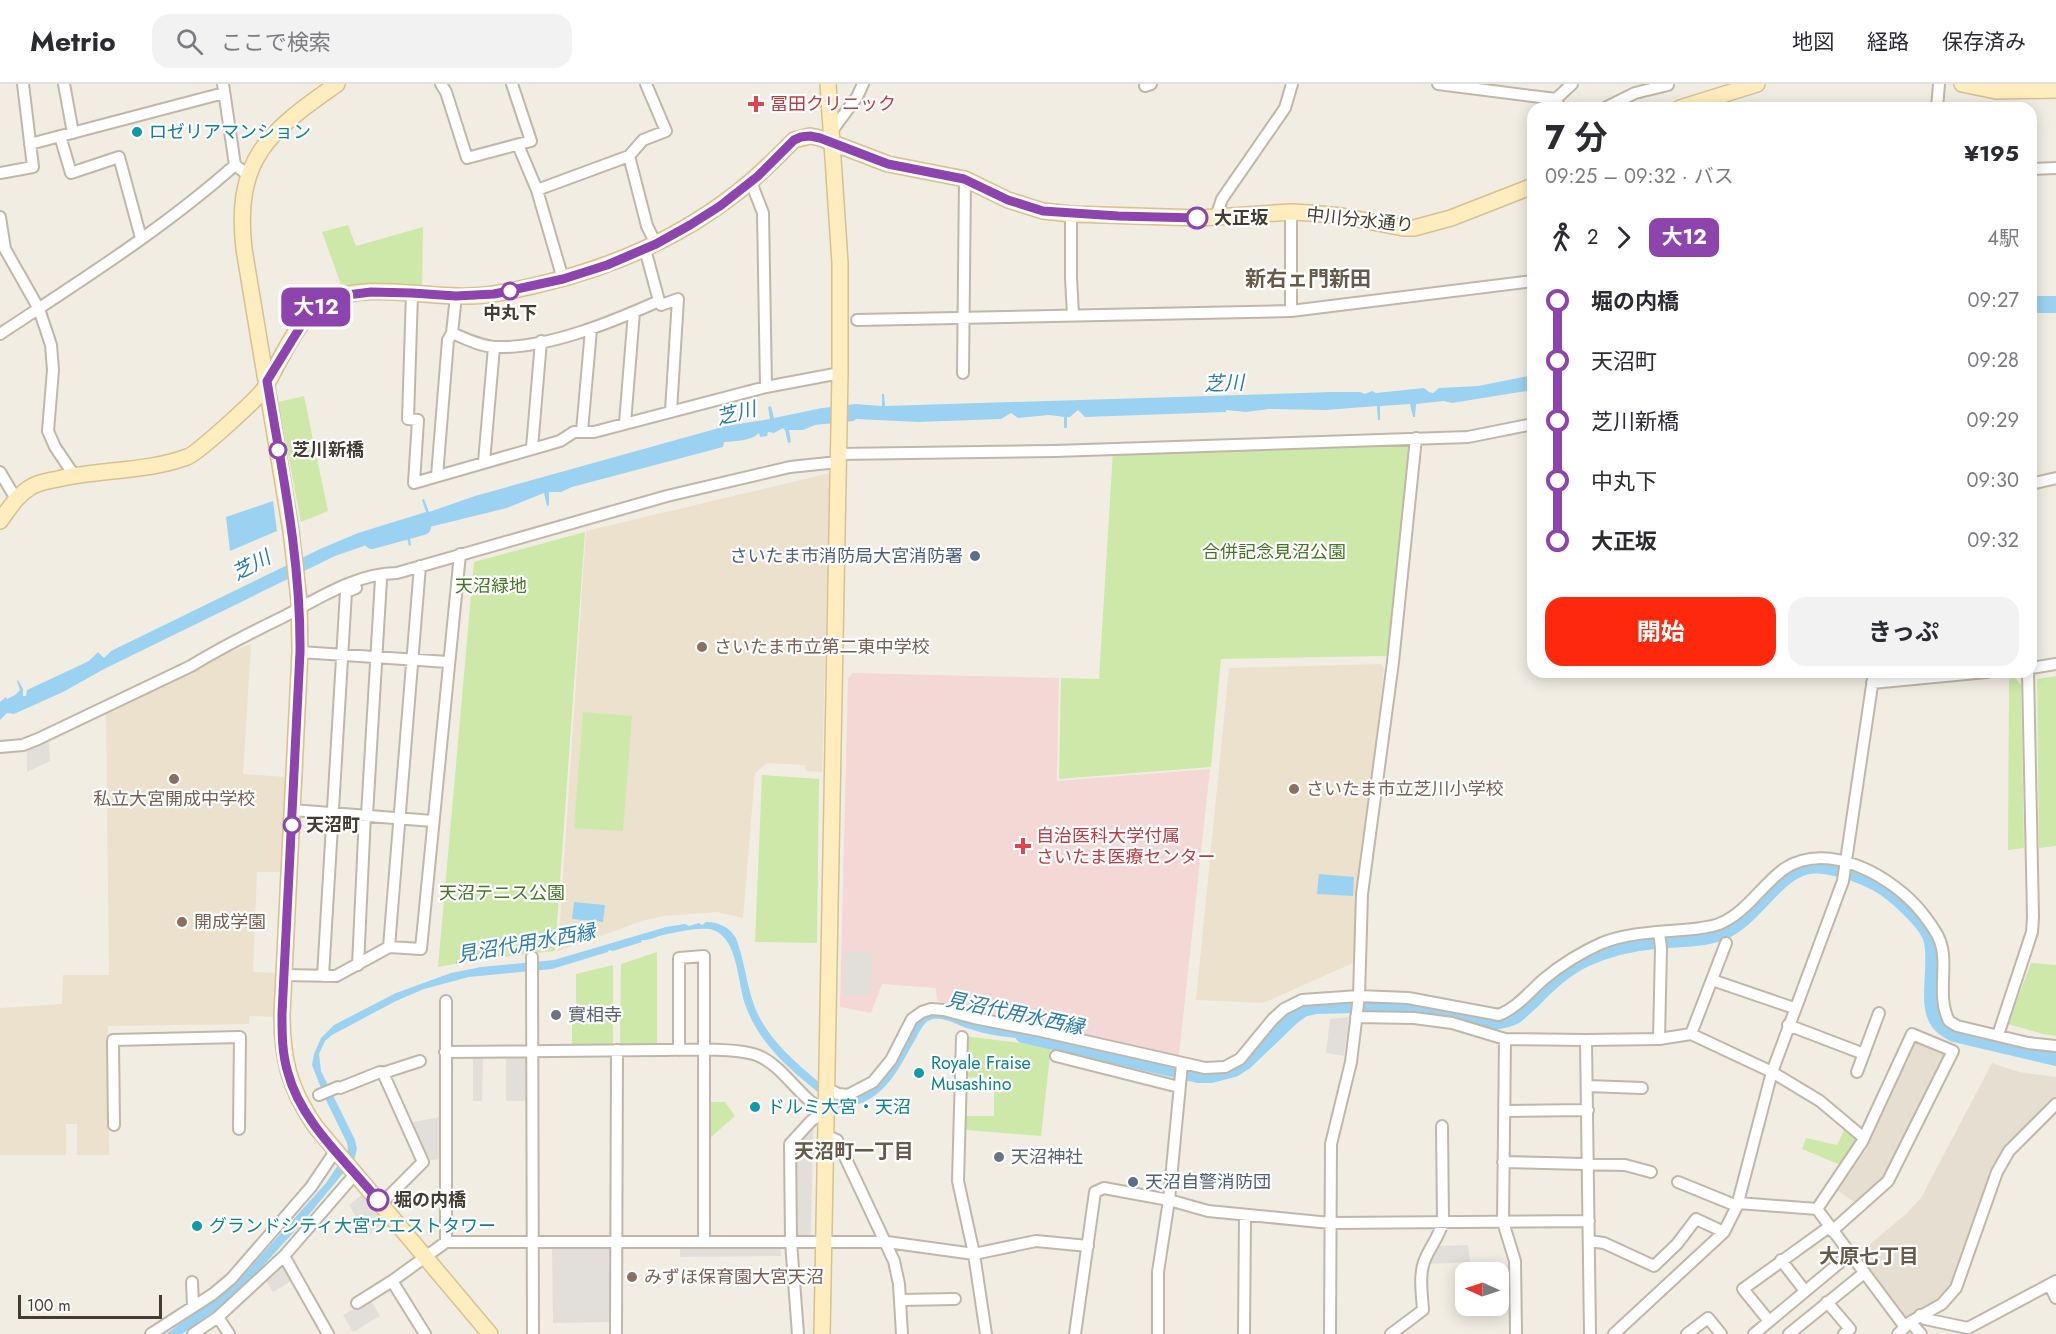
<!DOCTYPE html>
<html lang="ja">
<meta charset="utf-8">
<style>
body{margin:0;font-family:Jost,"Noto Sans JP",sans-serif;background:#f2f2f3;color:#2b2b33;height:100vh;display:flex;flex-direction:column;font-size:22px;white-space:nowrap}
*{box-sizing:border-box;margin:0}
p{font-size:20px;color:#7c7c81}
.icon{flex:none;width:33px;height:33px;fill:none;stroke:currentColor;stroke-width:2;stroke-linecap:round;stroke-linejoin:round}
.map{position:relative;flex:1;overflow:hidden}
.sheet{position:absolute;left:1527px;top:18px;width:510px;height:576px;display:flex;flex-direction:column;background:#fff;border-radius:18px;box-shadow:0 3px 15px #0003}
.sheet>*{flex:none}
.badge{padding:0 12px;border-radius:9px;font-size:21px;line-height:39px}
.needle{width:39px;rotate:273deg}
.buttons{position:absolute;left:1455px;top:1178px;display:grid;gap:12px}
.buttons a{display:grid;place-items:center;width:54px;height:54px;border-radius:12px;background:#fff;box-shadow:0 3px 15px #0003;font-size:30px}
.scale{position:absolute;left:18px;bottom:15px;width:144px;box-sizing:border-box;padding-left:6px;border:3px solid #433c33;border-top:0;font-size:16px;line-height:21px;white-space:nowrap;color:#433c33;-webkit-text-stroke:4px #fff;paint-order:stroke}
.map>.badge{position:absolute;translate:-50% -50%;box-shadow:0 0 0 3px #fff}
.legs{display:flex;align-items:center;gap:9px;height:66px;padding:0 18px;font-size:20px}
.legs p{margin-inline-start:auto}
.head{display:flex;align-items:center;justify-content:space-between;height:102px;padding:0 18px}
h1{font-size:33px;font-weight:700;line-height:45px}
.cta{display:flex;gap:12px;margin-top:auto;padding:12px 18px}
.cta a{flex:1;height:69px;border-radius:18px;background:#fe280d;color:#fff;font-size:24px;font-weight:700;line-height:69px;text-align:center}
.cta a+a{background:#f2f2f3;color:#2b2b33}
ul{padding:0 18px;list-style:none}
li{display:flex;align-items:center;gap:21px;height:60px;font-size:22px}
li i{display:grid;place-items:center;width:9px;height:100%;margin:0 8px;background:currentColor}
li i::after{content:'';width:15px;height:15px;margin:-8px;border:4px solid;border-radius:50%;background:#fff}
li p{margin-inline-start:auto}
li:first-child i{background:linear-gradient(#0000 50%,currentColor 0)}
li:last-child i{background:linear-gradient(currentColor 50%,#0000 0)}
header{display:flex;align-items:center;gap:36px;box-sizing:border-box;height:84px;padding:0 30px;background:#fff;border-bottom:2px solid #e1e1e2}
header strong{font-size:28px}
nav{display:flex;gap:33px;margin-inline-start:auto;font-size:21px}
.search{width:420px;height:54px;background:#f2f2f3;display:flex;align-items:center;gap:15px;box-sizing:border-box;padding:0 21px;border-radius:18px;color:#7c7c81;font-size:22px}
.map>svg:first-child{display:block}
.residential{fill:#e6ded1}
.education{fill:#ebe1cc}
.medical{fill:#f3d8d5}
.green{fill:#cee8aa}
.parking{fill:#e2dfdb}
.water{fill:#9cd2f1}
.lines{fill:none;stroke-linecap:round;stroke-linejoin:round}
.river{stroke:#9cd2f1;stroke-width:16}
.street-casing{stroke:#c0b7a8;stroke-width:14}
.secondary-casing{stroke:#d6c193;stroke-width:18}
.street{stroke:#fff;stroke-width:10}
.secondary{stroke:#ffedbf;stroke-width:15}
.line-1-casing{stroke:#fff;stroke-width:14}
.line-1{stroke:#8e44ad;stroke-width:9}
.health-dot{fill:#e0444e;stroke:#fff;stroke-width:2}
.culture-dot{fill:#0f9aa8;stroke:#fff;stroke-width:2}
.stop-1-dot{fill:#fff;stroke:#8e44ad;stroke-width:3}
.service-dot{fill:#5c6f8a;stroke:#fff;stroke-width:2}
.education-dot{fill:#8d6e63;stroke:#fff;stroke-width:2}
.worship-dot{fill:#6b7280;stroke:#fff;stroke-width:2}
.labels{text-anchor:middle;stroke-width:4.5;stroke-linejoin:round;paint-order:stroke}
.health-label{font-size:18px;fill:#be3a42;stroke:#fff;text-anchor:start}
.culture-label{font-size:18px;fill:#0d838f;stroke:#fff;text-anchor:start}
.stop-label{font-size:18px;font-weight:bold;fill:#433c33;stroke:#fff;text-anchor:start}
.street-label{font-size:18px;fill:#433c33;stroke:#fff}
.park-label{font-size:18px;fill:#477526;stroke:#fff}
.service-label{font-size:18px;fill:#4e5e75;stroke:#fff;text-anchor:end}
.education-label{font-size:18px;fill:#785e54;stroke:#fff;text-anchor:start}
.worship-label{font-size:18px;fill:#5b616d;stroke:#fff;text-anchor:start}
.water-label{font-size:20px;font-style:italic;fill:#2b7db0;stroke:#fff}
.neighbourhood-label{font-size:20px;font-weight:bold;fill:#665a4a;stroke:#fff}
.quarter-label{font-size:21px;font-weight:bold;fill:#665a4a;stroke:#fff}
</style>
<header>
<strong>Metrio</strong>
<div class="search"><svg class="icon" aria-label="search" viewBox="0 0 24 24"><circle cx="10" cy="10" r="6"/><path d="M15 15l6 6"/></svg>ここで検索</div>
<nav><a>地図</a><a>経路</a><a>保存済み</a></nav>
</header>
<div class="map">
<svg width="2056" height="1250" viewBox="0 0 2056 1250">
<rect width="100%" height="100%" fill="#f2ede3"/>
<!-- residential -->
<path class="residential" d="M1919,957l24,11 3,4 -62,123 -29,24 -18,-13 28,-38 51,-110z
M1992,979l27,9 37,5v20l-53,57 -49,133 -16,15 -27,16h-8l-47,-62 50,-42 15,-16z"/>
<!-- education -->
<path class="education" d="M830,389l-8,299 -16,-1 -2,-6 -37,-2 -12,10 -12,145 -26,-6 -54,4 -18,4 -87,31 28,-420z
M251,560l-8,130 44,3 -5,95h-25l-4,100 24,1 -2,44 -25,-1 -1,8 -141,2 1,129h-32v-31h-11v31h-66v-147l62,-4 1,-29h46l-3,-264 110,-54z
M1381,580l3,4 -27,241 -2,53 -92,41 -67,-3 33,-332z"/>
<!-- medical -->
<path class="medical" d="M852,589l207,5 -2,103 153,-12 -31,286 -242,-54 -1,-13 -54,-4 -11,29 -31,-6 8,-328z"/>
<!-- green -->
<path class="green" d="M348,141l8,21 67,-19 -1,60 -79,3 -21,-58z
M304,312l24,115 -27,11 -23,-120z
M1410,359l-23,213 -166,3 -10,108 -152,12 2,-101 38,1 14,-228z
M585,448l-30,419 -71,8 -46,8 36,-405z
M2056,592v170l-17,2 -2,-169z
M2015,594l6,7 3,163 -16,2 1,-171z
M583,628l49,4 -9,115 -49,-3z
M762,691l57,4 -2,164 -62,-1z
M657,868v93l-37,1 1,-82z
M2031,879l25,2v71l-13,-2 -35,-10z
M613,881v82h-41v-28l4,-1v-44z
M964,952l87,11 -10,89 -74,-6 -4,-5 1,-9h30v-38l-29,-1z
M709,1018h16l10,14 -26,23z
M1845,1044l15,12 -17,26 -41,-17 4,-11 31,7z"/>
<!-- parking -->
<path class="parking" d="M49,655l1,22 -23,11v-23z
M845,868l27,1 -2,43 -26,-1z
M1349,933l-5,39 -18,-3 4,-34z
M473,973h10l-1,44h-9z
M506,974h21l-1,43h-20z
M440,1033v42l-15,2 -17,-38z
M813,1045l-2,108h-14l-3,-3 2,-87z
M365,1108l22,29 -19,15 -19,-31z
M1468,1161l2,17 -42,2 8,-18z
M611,1163l1,75 -59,1 -1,-75z
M680,1164h101v8l-101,1z
M282,1178l11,18 -20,12 -8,-13z
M370,1215l10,17 -27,16 -10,-17z"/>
<!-- water -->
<path class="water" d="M2031,212h25v17h-25z
M1533,291v15l-81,13 -8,-2 -28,3 -1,13h-2l-3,-13 -30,2v14h-2l-1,-14 -51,4 -57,-1 -23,3 -20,-2v2l-141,5 -7,-7 -8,7h-3v11h-3v-11l-15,-2 -31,3 -7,-5 -10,6 -83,3 -62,-3 -2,2 -39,4 -12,5h-14l2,12 -3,1 -3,-13 -2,-2 -9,5 -6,-1 -1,4 -7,1 -1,-4c-8,8 -23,8 -35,9l-1,5 -151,40 -11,5h-12v13l-2,1 -3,-13 -37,15 -98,24 2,13 -2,1 -3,-13 -8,-2 -8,6 -55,19 -231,113 -41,23 -49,22 -7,-1 -7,7v-18l6,-5 1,2 8,-4 5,-5 -3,-9 1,-1 5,9v7h3l1,-6 62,-29 9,-9 6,6 7,-7 209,-102 38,-16 68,-21 -4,-12 2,-1 5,13 46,-16 251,-70 44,-7 -2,-12 3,-1 3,12 48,-10 34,-4 26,2v-12h2l1,12 447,-14h28l5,2 7,-3 4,2 48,-5 5,4 4,1 6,-5 39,-2z
M273,417l4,30 -47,20 -4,-34z
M1319,790l35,3 -1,19 -36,-2z
M574,818l31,3 -2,17 -31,-3z
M706,838c13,0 23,5 30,16 8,21 10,43 17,64 14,42 53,68 85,97l14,-1 18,-8 45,-66 9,-8 11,-4 110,22 -1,7c-24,-3 -51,-4 -74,-12 -11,-3 -28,-14 -40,-9 -7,3 -10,11 -14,18 -20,35 -33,67 -78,70 -36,-29 -75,-56 -92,-101 -9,-23 -7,-68 -33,-77 -12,-4 -41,3 -54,6 -6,2 -11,5 -18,4l1,2 -29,9 -4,-1 -1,2 -56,17 -83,8 -45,12 -28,12 -64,34 -7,6 -6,13 2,17 34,69 2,9 -3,11 -52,63 -52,57 -24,23 -44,31h-16l73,-54 87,-97 22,-33 -1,-7 -22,-45 -13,-33 2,-11 7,-16 13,-13 62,-32 55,-20 30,-6 73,-7 112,-33 19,-3 4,2 10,-3 3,2z"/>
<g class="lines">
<!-- river -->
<path class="river" d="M372,457l51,-14
M1023,951l175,40h13l23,-6 11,-7 47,-45 11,-8 13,-3 76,-2 27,2 74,16c7,-1 15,-2 22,-6 6,-4 11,-10 17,-15 16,-16 32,-32 53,-42 22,-10 46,-16 70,-18 22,-2 47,-1 67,-9 31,-12 52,-56 82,-65 20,-6 56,7 74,17 16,9 47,37 53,54 8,24 -7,66 8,85 4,5 10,8 15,11l102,24"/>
<defs>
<path id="street" d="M64,0l9,49
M223,0l12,81 13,10
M441,0l5,8 21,66 64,-17 -19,-57
M646,0l20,47 -23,9 -14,16 18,70 9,18
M1438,0l118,15
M1145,2l6,-2
M1560,24l-4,-9 16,-15
M1605,24l30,-15 33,-8
M1937,24l2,-24
M831,48l26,-35 6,-13
M60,52l11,37 48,-16 22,81
M30,60l194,-51
M518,61l19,45 26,89
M2031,85l25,-1
M0,89l33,-6 -10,-83
M751,98l12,31 3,174
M537,106l92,-34
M1071,130v64l2,37
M0,133l5,32 34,60 12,36 2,25 -5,61 7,16 19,28
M1216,133l6,-18 63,-91 7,-24
M412,209l-4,126 10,1 -4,63 146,-42 14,-9h20l172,-45 74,-14
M658,217l3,4 17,-6 -7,112
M1291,227v-99
M857,236l434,-9 242,-30
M452,249c14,6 28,13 43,14 52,2 117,-25 164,-46l-14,-52
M0,250c80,-53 163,-105 235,-169
M963,289l2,-194
M625,339l9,-111
M582,347l9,-101
M532,364l9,-107
M838,370l217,-3 413,-14 65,-13
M484,378l10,-115
M0,388l16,27
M437,392l11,-136 4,-7 4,-37
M2031,400l25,-6
M300,568l148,10
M2031,584l25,-4
M1872,599l115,-11
M0,663l23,-2 15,-6 153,-73c29,-18 59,-33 90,-48 35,-18 75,-45 116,-45l270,-77 123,-29 48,-5
M292,726l141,11
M367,731l14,-236
M389,863l31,-381
M532,873l1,377
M358,881l7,-150
M284,891l52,1 53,-29 32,2 39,-395
M323,892l23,-384 10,-4
M1712,896l82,28
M446,917v241
M1356,933l58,1 38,5 53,16 81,1 73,-1 32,-5 81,38 48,29 44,37
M1788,941l76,29
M1691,950l35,-91
M1998,951l34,-103 1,-15 -5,-245
M962,953l-4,144 16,73 12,80
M1505,955l-2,183 12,39 1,73
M1659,955l2,-91 -2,-16
M1586,956l4,294
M679,966v-92l25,-2v285
M445,968c72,-1 143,-1 215,-2 23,0 80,-3 99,6 25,11 41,43 66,55
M1056,972l123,31
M1857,988l22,-59
M383,989l37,-12
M1587,1002l55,2
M825,1003l13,7 10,1 25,-13 18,-22 21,-41 10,-7 9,-3 13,1 30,8 67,13 164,37 20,-1 15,-8 33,-40 11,-10 18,-9 57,-4 49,2 91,17c19,-8 30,-23 45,-36 18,-15 38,-27 58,-36 25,-10 55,-11 81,-13 11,-1 25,-2 36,-6 27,-11 42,-38 65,-55 45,-30 111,9 139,45 6,8 14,18 17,27 9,24 -4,55 9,80l8,5 71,17 28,3
M319,1011l19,-8 2,1 40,-16 3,1 40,89 -42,42
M1504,1027l84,-1
M114,1041l-1,-85 127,-3 -1,92
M825,1051l12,5 57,121 5,23 3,50
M1503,1078l122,3 26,7
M1678,1098l59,24
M1738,1119l79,6 88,118
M1817,1125l45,-67 50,-108 41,17 -65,130 -56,50
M1589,1157l15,2 50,23 23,-22 19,-25 28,13
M284,1172l44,78
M1781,1176l24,31
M392,1197l33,53
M192,1198l1,25
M2050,1202l6,12
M900,1216l55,-1
M1827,1218l23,27 -6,5
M357,1219l35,-22 54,-39h441l87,12 62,-13 52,5
M1920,1231l5,4 43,9 88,-47
M218,1233l11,17
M1769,1237l-26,-32 86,-62
M1910,1238l11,12
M151,1250l62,-40 18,-15 80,-92 25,-37
M193,1250l25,-17 66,-61 72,-83
M616,1250l1,-284
M798,1250l-7,-92 -1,-98 21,-23 14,-10
M1075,1250l20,-142 9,-4 65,12 39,11 122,12 259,-2
M1158,1250v-62l11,-72 13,-136
M1244,1250l1,-119
M1330,1250l1,-190 20,-82 8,-66 3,-102 31,-232 23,-224
M1391,1250l32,-24c-1,-15 -4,-33 1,-48 5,-14 15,-25 19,-40l-1,-96
M1614,1250l110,-102 13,-26 35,-134 71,-191 31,-209
M1687,1250l21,-16 13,16
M1754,1250l96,-80
M1789,1250l75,-61
M1898,1250l12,-12 32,-18 14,-16 41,-116 12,-21 47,-47"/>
<path id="secondary" d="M337,0c-69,48 -103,75 -93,165l47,282 8,69 1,52 -18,362c0,45 7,74 33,112l175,208
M1962,0l34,7 60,-1
M1680,24l77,-24
M0,437c9,-12 17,-26 31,-34 8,-5 18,-6 27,-8 42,-10 89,-7 129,-22 10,-3 70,-58 77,-68 14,-24 36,-75 60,-87 42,-21 99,-4 144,-6 23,0 46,-6 69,-11 73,-17 143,-47 202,-94 20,-15 37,-33 55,-51l16,-4 10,2 68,26 77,15 43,21 19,6 16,5 28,3 129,4 91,-6 19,1 32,3 61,12h11l37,-10 82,-32
M822,1250l18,-961v-110l-12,-179"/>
</defs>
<!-- street casing -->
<use href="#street" class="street-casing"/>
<!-- secondary casing -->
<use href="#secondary" class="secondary-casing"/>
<!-- street -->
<use href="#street" class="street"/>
<!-- secondary -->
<use href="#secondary" class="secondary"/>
</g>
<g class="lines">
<defs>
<path id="line-1" d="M378,1116c-31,-38 -77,-78 -90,-127 -6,-19 -6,-39 -6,-59l18,-362c1,-91 -18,-181 -33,-271l40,-65 18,-15 22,-6 24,-3 41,1 44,3 38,-2 69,-15 44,-14 49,-21 34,-19 30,-19 38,-30 36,-36 7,-3 9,-1 10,2 68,26 76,15 44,21 35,11 75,5 79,2"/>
</defs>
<!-- line-1 casing -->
<use href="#line-1" class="line-1-casing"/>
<!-- line-1 -->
<use href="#line-1" class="line-1"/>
</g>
<!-- markers -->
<g class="health-dot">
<path d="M753 11h6v6h6v6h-6v6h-6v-6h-6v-6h6z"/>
<path d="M1020 753h6v6h6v6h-6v6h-6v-6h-6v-6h6z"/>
</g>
<g class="culture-dot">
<circle cx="137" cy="48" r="6"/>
<circle cx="919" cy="989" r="6"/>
<circle cx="755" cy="1023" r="6"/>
<circle cx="197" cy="1142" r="6"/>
</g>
<g class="stop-1-dot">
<circle cx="1197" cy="134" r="10"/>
<circle cx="510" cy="207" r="8"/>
<circle cx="278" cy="366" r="8"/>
<circle cx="292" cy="741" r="8"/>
<circle cx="378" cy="1116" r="10"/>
</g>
<g class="service-dot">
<circle cx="975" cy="472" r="6"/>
<circle cx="1133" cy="1098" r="6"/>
</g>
<g class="education-dot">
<circle cx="702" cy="563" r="6"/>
<circle cx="174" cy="695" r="6"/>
<circle cx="1294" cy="705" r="6"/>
<circle cx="182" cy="838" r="6"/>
<circle cx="632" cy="1193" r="6"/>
</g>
<g class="worship-dot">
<circle cx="556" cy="931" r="6"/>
<circle cx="999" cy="1073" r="6"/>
</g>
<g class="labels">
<!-- health labels -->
<g class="health-label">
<text x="770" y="26">冨田クリニック</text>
<text x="1036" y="758">自治医科大学付属<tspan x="1036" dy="21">さいたま医療センター</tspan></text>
</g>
<!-- culture labels -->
<g class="culture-label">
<text x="149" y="54">ロゼリアマンション</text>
<text x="931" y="985">Royale Fraise<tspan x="931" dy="21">Musashino</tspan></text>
<text x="767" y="1029">ドルミ大宮・天沼</text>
<text x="209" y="1148">グランドシティ大宮ウエストタワー</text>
</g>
<!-- stop labels -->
<g class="stop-label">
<text x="1214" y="140">大正坂</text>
<text x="510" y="235" text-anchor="middle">中丸下</text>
<text x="292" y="372">芝川新橋</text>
<text x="306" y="747">天沼町</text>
<text x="394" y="1122">堀の内橋</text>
</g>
<!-- street labels -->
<g class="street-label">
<text transform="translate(1360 136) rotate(6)" y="6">中川分水通り</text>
</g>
<!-- park labels -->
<g class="park-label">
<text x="1274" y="474">合併記念見沼公園</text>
<text x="491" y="508">天沼緑地</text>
<text x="502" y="815">天沼テニス公園</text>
</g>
<!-- service labels -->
<g class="service-label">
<text x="963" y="478">さいたま市消防局大宮消防署</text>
<text x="1145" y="1104" text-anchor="start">天沼自警消防団</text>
</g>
<!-- education labels -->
<g class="education-label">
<text x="714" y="569">さいたま市立第二東中学校</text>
<text x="1306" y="711">さいたま市立芝川小学校</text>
<text x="174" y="721" text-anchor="middle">私立大宮開成中学校</text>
<text x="194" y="844">開成学園</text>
<text x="644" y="1199">みずほ保育園大宮天沼</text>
</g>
<!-- worship labels -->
<g class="worship-label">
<text x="568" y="937">實相寺</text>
<text x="1011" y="1079">天沼神社</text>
</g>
<!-- water labels -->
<g class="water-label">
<text transform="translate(1224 299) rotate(-2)" y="7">芝川</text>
<text transform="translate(736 329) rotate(-14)" y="7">芝川</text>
<text transform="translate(251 481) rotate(-28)" y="7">芝川</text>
<text transform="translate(526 859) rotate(-10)" y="7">見沼代用水西縁</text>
<text transform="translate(1015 929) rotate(12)" y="7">見沼代用水西縁</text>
</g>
<!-- neighbourhood labels -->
<g class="neighbourhood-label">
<text x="854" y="1074">天沼町一丁目</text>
<text x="1869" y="1179">大原七丁目</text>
</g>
<!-- quarter labels -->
<g class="quarter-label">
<text x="1308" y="202">新右ェ門新田</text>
</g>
</g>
</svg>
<div class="buttons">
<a><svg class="needle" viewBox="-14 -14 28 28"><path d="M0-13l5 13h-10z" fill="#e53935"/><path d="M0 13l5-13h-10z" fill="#7c7c81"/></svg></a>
</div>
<div class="scale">100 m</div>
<b class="badge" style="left:316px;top:223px;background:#8e44ad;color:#fff">大12</b>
<section class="sheet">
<div class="head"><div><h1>7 分</h1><p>09:25 – 09:32 · バス</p></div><b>¥195</b></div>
<div class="legs"><svg class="icon" aria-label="walk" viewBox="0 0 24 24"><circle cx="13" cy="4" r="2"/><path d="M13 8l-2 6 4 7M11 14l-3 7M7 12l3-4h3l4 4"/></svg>2<svg class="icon" aria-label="forward" viewBox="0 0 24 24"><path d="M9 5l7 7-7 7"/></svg><b class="badge" style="background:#8e44ad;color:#fff">大12</b><p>4駅</p></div>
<ul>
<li><i style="color:#8e44ad"></i><b>堀の内橋</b><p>09:27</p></li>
<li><i style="color:#8e44ad"></i><span>天沼町</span><p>09:28</p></li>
<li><i style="color:#8e44ad"></i><span>芝川新橋</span><p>09:29</p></li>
<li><i style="color:#8e44ad"></i><span>中丸下</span><p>09:30</p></li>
<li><i style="color:#8e44ad"></i><b>大正坂</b><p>09:32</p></li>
</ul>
<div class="cta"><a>開始</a><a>きっぷ</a></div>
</section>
</div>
